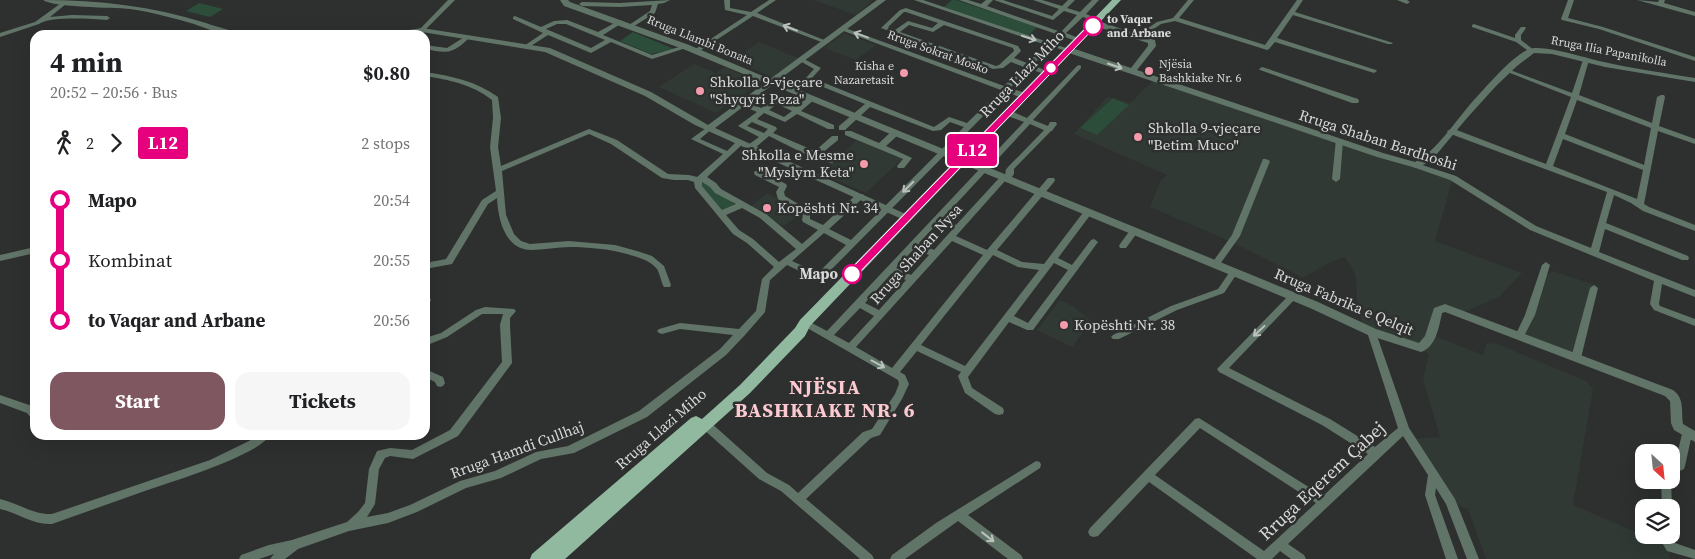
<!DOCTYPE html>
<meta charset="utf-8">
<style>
body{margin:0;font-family:"Source Serif 4",serif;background:#f6f6f6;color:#202124;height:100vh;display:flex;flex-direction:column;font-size:19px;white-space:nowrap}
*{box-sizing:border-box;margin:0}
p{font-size:16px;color:#757577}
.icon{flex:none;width:28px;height:28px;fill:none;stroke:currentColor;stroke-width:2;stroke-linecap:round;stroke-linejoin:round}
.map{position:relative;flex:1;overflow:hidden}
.drawer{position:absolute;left:30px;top:30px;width:400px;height:410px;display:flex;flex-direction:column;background:#fff;border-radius:15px;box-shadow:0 5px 20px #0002}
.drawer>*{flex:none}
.badge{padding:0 10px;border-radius:4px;font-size:18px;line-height:32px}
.needle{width:32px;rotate:153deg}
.buttons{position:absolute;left:1635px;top:444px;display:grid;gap:10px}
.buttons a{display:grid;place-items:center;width:45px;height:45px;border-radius:10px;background:#fff;box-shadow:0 5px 20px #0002;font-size:25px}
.map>.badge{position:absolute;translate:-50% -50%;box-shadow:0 0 0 2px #fff}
.legs{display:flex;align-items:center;gap:8px;height:55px;padding:0 20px;font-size:16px}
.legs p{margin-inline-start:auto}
.overview{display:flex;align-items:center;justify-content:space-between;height:85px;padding:0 20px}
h1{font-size:28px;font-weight:700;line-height:38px}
.button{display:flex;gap:10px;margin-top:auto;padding:10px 20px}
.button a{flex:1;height:58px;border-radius:15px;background:#7f5761;color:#fff;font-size:20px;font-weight:700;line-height:58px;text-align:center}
.button a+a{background:#f6f6f6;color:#202124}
ul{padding:0 20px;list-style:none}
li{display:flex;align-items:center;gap:18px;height:60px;font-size:19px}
li i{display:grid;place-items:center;width:8px;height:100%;margin:0 6px;background:currentColor}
li i::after{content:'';width:12px;height:12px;margin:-6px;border:4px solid;border-radius:50%;background:#fff}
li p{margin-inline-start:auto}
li:first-child i{background:linear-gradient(#0000 50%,currentColor 0)}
li:last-child i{background:linear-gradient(currentColor 50%,#0000 0)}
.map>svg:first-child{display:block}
.built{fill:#303933}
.green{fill:#2b4d3a}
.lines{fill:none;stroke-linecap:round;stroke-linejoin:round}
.pedestrian{stroke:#617468;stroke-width:5.5}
.minor{fill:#617468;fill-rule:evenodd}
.tertiary{fill:#617468;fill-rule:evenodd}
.primary{fill:#91b9a0;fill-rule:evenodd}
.oneway{stroke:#bac0bc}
.line-1{fill:#e6007e;stroke:#fff}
.stop-1-dot{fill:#fff;stroke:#e6007e;stroke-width:2.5}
.poi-dot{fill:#f39aab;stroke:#2e302f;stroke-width:2}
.labels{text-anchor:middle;stroke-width:5;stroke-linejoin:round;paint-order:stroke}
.far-stop-label{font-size:12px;font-weight:bold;fill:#d8d9d8;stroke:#2e302f;text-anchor:start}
.far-street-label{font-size:12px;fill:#d8d9d8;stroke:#2e302f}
.far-poi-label{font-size:12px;fill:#d8d9d8;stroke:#2e302f;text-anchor:start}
.street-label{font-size:15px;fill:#d8d9d8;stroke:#2e302f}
.poi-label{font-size:15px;fill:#d8d9d8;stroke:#2e302f;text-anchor:start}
.stop-label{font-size:15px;font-weight:bold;fill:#d8d9d8;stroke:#2e302f;text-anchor:end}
.near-street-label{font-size:18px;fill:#d8d9d8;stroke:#2e302f}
.district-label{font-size:20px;font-weight:bold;letter-spacing:1px;fill:#fdc9d1;stroke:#2e302f}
</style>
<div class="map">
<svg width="1695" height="559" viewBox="0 0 1695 559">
<rect width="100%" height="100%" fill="#2e302f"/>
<!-- built -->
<path class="built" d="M813,0h57l2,1 -16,14z
M844,33l32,12 -20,15 -32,-12z
M759,42l39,16 -26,19 -39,-17z
M694,64l22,9 9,-6 35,16 -44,30 -57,-26z
M1154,80l299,98 -18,63 87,32 -22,23 -39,18 -19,-6 -12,26 53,21 3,-11 9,-1 91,38 7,8 -20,116 98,42 -2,12h-183l-18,-50 -17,-7 -42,-63 31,-2 -17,-58 6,-24 -8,-7 -58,-20 -6,-29 -1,-23 -11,-19 -14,5 -28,16 -71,-36 -82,-35 11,-27 6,-5 -93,-41 33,-37 23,6z
M857,140l45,19 -36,34 -46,-20z
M767,193l33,18 1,4 -18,11 -33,-19z
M1553,271l42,14 -19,73 -56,-22 22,-59z
M1060,300l13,6 18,15 -19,26 -35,-17z"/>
<!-- green -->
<path class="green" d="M952,0h4l81,27 -9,9 -84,-29z
M199,3l24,6 -13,8 -24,-6z
M633,32l41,17 -23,5 -31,-13z
M1113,98l16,7 -32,30 -17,-7z
M703,182h2l31,23 -14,5 -21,-25z"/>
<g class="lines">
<!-- pedestrian -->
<path class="pedestrian" d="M1010,169l39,-40"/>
<!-- minor -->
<path class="minor" d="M448,0h7l-31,31h-4v-2z
M670,0l-6,3 -6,1 -3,9 -24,15 -2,-1v-2l21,-14 2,-6 -32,2 -38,-1 -3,-2 3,-2 38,1z
M724,0h6v8l21,4 18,-12h7l-19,13 72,29 -1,1h-4l-71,-27 -55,36h-4v-2l53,-35 -22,-5z
M914,0h9l149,50 -3,2 -18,-6 -18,19 16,7v2h-4l-16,-5 -19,19 18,6v4h-6l-15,-6 -185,187h-6l-29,-14 -17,15 -5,32 -20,23 -19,20 -79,62 -73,36 -33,6 -40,19 -35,10 -49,24 -29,11 -39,8 -51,18 -13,10h-15l4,-5 -15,5h-20l2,-4 28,-10 23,-5 55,-18 11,-10 7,-9 4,-34 8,-18 13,-3 22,2 38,-20 52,-68 -2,-37 3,-11h-21l-35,23 -22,9v-8l16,-5 35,-23 9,-3 29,2 2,2 -6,7v7l2,38 -54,73 -45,23 -23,-3 -5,2 -6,11 -4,35 -8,13 21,-4 22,-8 50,-24 35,-10 41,-19 32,-6 71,-35 81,-62 13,-14 -53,-6 -18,5 -3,-1 -2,-2 2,-2 21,-6 59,6 17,-18 6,-32 12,-12 -27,-24 -14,-9 -38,-46 -1,-6 -6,-2h-14l-12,-2 -51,-34 -22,-10 -87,37 4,44 8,19 7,7 9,3 39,-3 46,4 22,6 15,5 12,10 7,19 -1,2h-6c-3,-5 -4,-13 -7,-18 -7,-9 -20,-12 -30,-15 -18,-5 -39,-7 -57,-7 -13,0 -26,3 -39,3 -26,0 -33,-31 -34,-52l-9,6 -36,60 -27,5v-6l21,-4 36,-59 14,-9 -6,-44 3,-29 -1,-18c-20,-16 -43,-20 -67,-24v-4c26,4 51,9 73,25l3,21 -3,29 3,19 88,-37 28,11 51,34 21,1 8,2 26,-23 -32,-15 18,-13 4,2 -13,11 27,12 11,-11h3l4,2 -38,35 9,6 5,6 45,25 36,30 16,-14 -15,-8 -1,-2 1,-6 -25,-15 -2,-7 3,-5 -24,-12 -1,-2 1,-2h6l25,13 1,2 -3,6 1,4 25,15v8l13,6 34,-31h6l1,2 -1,2 -34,31 22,11 113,-113 -14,-5 -9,8 -8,1 -63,-24 -25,23h-6v-4l26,-22 -59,-24 -1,-1 9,-10 -14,-8v-2h4l17,9 -9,10 122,49 15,-10 18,6 34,-33 -160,-60v-2h4l159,58 20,-19 -13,-5 -8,6 -10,1 -112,-41 19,-18 6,-2 112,38 3,5 -7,7 13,5 19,-18zM904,12h2l32,11 -6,5 -24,-7 -13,9 -7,-3zM909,25l24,7 11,-7 69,23 1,3 -15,14 -3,1 -96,-34zM702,182l8,5 5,6 21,11 -14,6 -20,-24zM742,208l18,10 36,31 -17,13 -26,-23 -14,-9 -13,-15zM824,233l22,12 -28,28 -26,-12z
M959,0h9l13,4 5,-4h7l-6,6 74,26 16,-17 -13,-4 -11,9 -59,-20h9l49,16 7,-7 -26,-9h9l20,6 6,-6h7l-8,8 13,4 12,-12h7l-13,14 15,6 -3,2 -15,-5 -17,16 15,6 1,1 -3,2z
M1188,0h6l-15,18 86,27 32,-45h6l-8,12 98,31 -1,1h-4l-95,-29 -16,23 99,32 1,1 -3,2 -99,-31 -6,7 -2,1 -92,-29 -14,3 -12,8h-4v-2l12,-8 16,-4z
M1397,0h10l3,2 -3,2z
M1568,0h6l-6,18 35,9 92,30v4l-96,-32 -37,-9 -1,-1z
M1637,0l21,2 1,-2h6l-1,3 31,9v4z
M64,1l3,2 -1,1 -16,13 22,-2 35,1 3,2 -3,2c-16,-1 -56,-4 -68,4l-39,13v-4l35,-11z
M515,16l26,11 13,-6 13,-1 31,12 22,-12 3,2 -1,1 -19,12 49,20 34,-10 3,2 -37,12 -41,-17 -20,11 -43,-18 -22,14 -3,-2 1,-1 19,-13 -30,-14v-2zM557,24h9l39,16 -14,8 -45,-19z
M1474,24l41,14v-3l6,-8h4l1,1 -5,7v5l14,11 -1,1h-4l-14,-10 -44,-15v-2z
M466,36l3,2 -1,1c-16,16 -23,14 -43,10v-4l22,3z
M1586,58l3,2 -10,35 73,28 5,-26 4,-2h3l1,2 -6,29 36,13v5l-37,-13 -14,73 5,3 46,18v6l-52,-20 -12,-8 -17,-8 -8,28 82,33 1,2 -1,2h-6l-77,-31 -6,23 96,38v7l-33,-13 -3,20 1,2 35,13v7l-41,-16 -4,-6 4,-23 -124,-51 -80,-50 -37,-13 -1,-2 4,-2 40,13 80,50 55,22 16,-56 -159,-59 -1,-2 4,-2h3l92,35 25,-67 -66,-26 3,-2 2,1 62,23 11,-33zM1577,100l74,28 -7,37 -79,-31zM1563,139l80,31 -6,29 -84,-33z
M1079,65l2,1v2l-48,52 15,6 2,-4h6l1,2 -5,7h-6l-16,-7 -88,95 14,6 45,-49h4l1,-7 4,-2 4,2v5l-5,7h-4l-49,55 31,14 61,-72h6l1,2 -1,2 -57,68 25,12 22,2 41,-54h6l1,2 -1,2 -33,44 14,7 19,-25 3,-1 4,3 -65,88h-6l-18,-8 -41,55 4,11 31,20 1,3 -1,3 -4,1 -4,-1 -30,-21 -7,-17 3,-4 -44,-21 -17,21 5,3 4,9 -7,15 -22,36 -9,3 -65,61 66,56 2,4h-14l-79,-68 -22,-12 -57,-51 -1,-3 1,-3 4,-1 4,1 57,51 22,12 9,8 65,-61 9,-3 23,-35 4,-10 -1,-4 -96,-55 -2,-2 2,-2h6l19,10 197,-209 -19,-7v-4h6l16,7 50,-52zM937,224l15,6 -18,20 -15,-7zM952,241l31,14 -91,113 -36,-21zM915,248l14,7 -18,20 -15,-7zM993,255l25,12 21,3 -74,96 -44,-21zM1054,263l14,7 -40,53 -14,-7zM892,273l14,7 -27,30 -14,-7zM860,308l14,8 -25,27 -15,-8z
M1262,67l96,32 1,2 -1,2h-6l-92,-33 -1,-1z
M808,97h3l4,2 -14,12 33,14v4h-6l-31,-15 -12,8 -21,-9 -7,6 19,8 1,2 -4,4 42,18 17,-15h6v4l-17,14 12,5 1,2 -1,2c-10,1 -52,-21 -64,-27l-15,13h-6l-1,-2 1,-2 11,-8 -21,-11 19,-14 -17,-7v-4h6l15,7 15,-9 20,8zM777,104l15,7 -8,6 -15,-7zM752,122l16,7 -4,4 -17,-7z
M845,131h6l28,12 13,-12h6v4l-12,11 26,12 -8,10h-6l-1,-2 6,-7 -58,-24z
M1336,139h6l1,2 -3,38 -4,3 -4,-3z
M1263,159h3l4,2 -30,75 -22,31h-6l-1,-2 1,-2 20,-28z
M1134,228l4,3 -1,2 -11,15h-6l-1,-2 1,-2 11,-15z
M35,247v6l-35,8v-6z
M1546,262l4,3 -15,50 -12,23h-6l-2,-2 10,-21 17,-50z
M1234,269l4,3 -14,21 -47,17 -58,29h-6l-2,-2 2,-2 58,-29 47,-17 13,-19z
M1594,285l4,3 -17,70 -2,3h-6l-2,-3 19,-70z
M1293,293l4,3 -1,2 -67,70 101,51 45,28 23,-19 -31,-96 2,-2h6l34,98 46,71 24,60h-12l-21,-55 -10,-16 -1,7 23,64h-12l-21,-64 3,-20 -25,-39 -115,108 16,11 2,4h-15l-11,-8 -8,8h-15l-108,-77 -51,54 -4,1 -4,-1 -2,-4 2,-4 105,-109 4,-1 124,78 45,-42 -46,-29 -103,-53 -2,-3 73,-75zM1200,428l116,75 -52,48 -109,-76z
M425,295l3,1 3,4 -1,2 -5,1z
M425,369l18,8 2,6 -2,3 -3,1 -3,-1 -2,-4 -10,-5z
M0,395l35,12v12l-4,-1 -4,-5 -27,-10z
M1687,430l4,1 1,3 -7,32 -1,3 -13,6v-9l4,-3 7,-29 1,-3z
M257,435h13c-12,21 -103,48 -128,57 -30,11 -60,21 -90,32 -20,1 -33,-11 -52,-15v-10c18,4 33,16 52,15l158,-54 39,-19z
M1036,461l4,1 1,3 -1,3 -72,47 53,40 2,4h-15l-50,-38 -53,38h-15l2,-4 44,-32z
M1661,480h10l1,28 -1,2v-2h-9z
M1671,532l2,8 2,3 20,7v9l-28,-8 -6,-10v-6h10z"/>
<!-- tertiary -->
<path class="tertiary" d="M43,0c56,0 109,6 163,23 10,4 24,6 32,12 -16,0 -30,-6 -44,-11 -21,-6 -42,-12 -64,-15 -18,-2 -75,-1 -87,-9z
M560,0h8l2,2 119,43 81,34 107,-79h9l-109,81 541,221 58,27 43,14 6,-7 9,-28 11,-4 228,86c12,9 8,21 10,34l12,7v11l-21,-12 -3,-7 -1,-22 -5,-5 -220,-84 -3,1c-3,14 -6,34 -21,39l-53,-17 -58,-27 -538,-223 -57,43 195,88 2,2 -2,2h-6l-209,-95 -50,-29 -100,-44 -123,-20 -18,3h-18l4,-2 32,-5 128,20 101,44 57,33 57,-42 -82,-34 -119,-43z
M1092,21h6l57,19 1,6 -19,24 246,83 32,9c21,-10 42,-43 58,-61 13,-14 39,-45 56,-52 15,-5 59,10 75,13 30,7 61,11 91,16v4l-90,-15 -53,-13 -18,-1 -17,13 -21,20 -29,32 -31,37 -11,9 -9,4 -39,-11 -311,-105v-4h6l59,20 17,-22v-3l-56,-18z"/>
<!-- primary -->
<path class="primary" d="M1112,0h9l-311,326 -5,10 -55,57 -185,166h-35l2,-5 159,-136 5,-2 6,3 38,-34 55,-57 5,-8z"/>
</g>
<!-- one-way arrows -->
<defs><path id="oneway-shaft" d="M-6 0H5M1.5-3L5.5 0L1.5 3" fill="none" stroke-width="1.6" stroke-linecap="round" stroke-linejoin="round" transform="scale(1.25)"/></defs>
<g class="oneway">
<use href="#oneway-shaft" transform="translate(790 28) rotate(-159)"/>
<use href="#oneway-shaft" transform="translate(861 35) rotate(-160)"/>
<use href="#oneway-shaft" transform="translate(1029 38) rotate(18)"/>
<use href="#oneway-shaft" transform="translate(1115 66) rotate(19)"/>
<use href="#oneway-shaft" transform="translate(908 187) rotate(135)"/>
<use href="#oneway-shaft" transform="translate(1259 331) rotate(137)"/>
<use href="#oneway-shaft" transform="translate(878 364) rotate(28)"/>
<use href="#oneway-shaft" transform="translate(988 537) rotate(38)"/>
</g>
<!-- line-1 -->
<path class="line-1" d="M1090,24l6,2 -241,251h-7v-5z"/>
<!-- markers -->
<g class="stop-1-dot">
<circle cx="1093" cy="26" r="9"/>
<circle cx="1051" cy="68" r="6"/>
<circle cx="852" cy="274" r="9"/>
</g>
<g class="poi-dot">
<circle cx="1149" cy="71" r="5"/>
<circle cx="904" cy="73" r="5"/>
<circle cx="700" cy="91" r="5"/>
<circle cx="1138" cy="137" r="5"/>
<circle cx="864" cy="164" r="5"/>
<circle cx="767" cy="208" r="5"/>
<circle cx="1064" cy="325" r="5"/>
</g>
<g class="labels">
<!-- far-stop labels -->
<g class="far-stop-label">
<text x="1107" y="23">to Vaqar<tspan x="1107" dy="14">and Arbane</tspan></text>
</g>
<!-- far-street labels -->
<g class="far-street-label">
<text transform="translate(700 40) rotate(22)" y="4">Rruga Llambi Bonata</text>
<text transform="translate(1609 51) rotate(11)" y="4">Rruga Ilia Papanikolla</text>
<text transform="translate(938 52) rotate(20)" y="4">Rruga Sokrat Mosko</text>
</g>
<!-- far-poi labels -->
<g class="far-poi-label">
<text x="1159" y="68">Njësia<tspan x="1159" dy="14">Bashkiake Nr. 6</tspan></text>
<text x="894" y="70" text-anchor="end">Kisha e<tspan x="894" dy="14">Nazaretasit</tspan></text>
</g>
<!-- street labels -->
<g class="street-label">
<text transform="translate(1022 74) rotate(-46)" y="5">Rruga Llazi Miho</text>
<text transform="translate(1378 140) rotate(18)" y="5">Rruga Shaban Bardhoshi</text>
<text transform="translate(916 254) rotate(-48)" y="5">Rruga Shaban Nysa</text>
<text transform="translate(1344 302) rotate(23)" y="5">Rruga Fabrika e Qelqit</text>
<text transform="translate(661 429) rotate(-41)" y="5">Rruga Llazi Miho</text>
<text transform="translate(517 450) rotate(-20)" y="5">Rruga Hamdi Cullhaj</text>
</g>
<!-- poi labels -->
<g class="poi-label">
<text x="710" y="87">Shkolla 9-vjeçare<tspan x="710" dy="17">"Shyqyri Peza"</tspan></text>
<text x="1148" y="133">Shkolla 9-vjeçare<tspan x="1148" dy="17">"Betim Muco"</tspan></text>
<text x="854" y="160" text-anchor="end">Shkolla e Mesme<tspan x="854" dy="17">"Myslym Keta"</tspan></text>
<text x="777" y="213">Kopështi Nr. 34</text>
<text x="1074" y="330">Kopështi Nr. 38</text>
</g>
<!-- stop labels -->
<g class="stop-label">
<text x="838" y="279">Mapo</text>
</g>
<!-- near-street labels -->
<g class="near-street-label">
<text transform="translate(1322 481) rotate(-43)" y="6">Rruga Eqerem Çabej</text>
</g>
<!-- district labels -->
<g class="district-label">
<text x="825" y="394">NJËSIA<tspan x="825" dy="23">BASHKIAKE NR. 6</tspan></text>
</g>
</g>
</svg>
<div class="buttons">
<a><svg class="needle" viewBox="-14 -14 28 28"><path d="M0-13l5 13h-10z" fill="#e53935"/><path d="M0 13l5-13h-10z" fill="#757577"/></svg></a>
<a><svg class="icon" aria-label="layers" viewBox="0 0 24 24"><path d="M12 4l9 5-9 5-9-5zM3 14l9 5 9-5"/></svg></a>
</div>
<b class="badge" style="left:972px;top:150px;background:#e6007e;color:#fff">L12</b>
<section class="drawer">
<div class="overview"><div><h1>4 min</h1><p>20:52 – 20:56 · Bus</p></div><b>$0.80</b></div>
<div class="legs"><svg class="icon" aria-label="walk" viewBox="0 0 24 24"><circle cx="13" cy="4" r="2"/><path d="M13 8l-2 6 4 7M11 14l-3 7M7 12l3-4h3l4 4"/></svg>2<svg class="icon" aria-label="forward" viewBox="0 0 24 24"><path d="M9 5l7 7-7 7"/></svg><b class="badge" style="background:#e6007e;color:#fff">L12</b><p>2 stops</p></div>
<ul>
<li><i style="color:#e6007e"></i><b>Mapo</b><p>20:54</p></li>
<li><i style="color:#e6007e"></i><span>Kombinat</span><p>20:55</p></li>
<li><i style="color:#e6007e"></i><b>to Vaqar and Arbane</b><p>20:56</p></li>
</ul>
<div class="button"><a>Start</a><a>Tickets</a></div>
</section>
</div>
